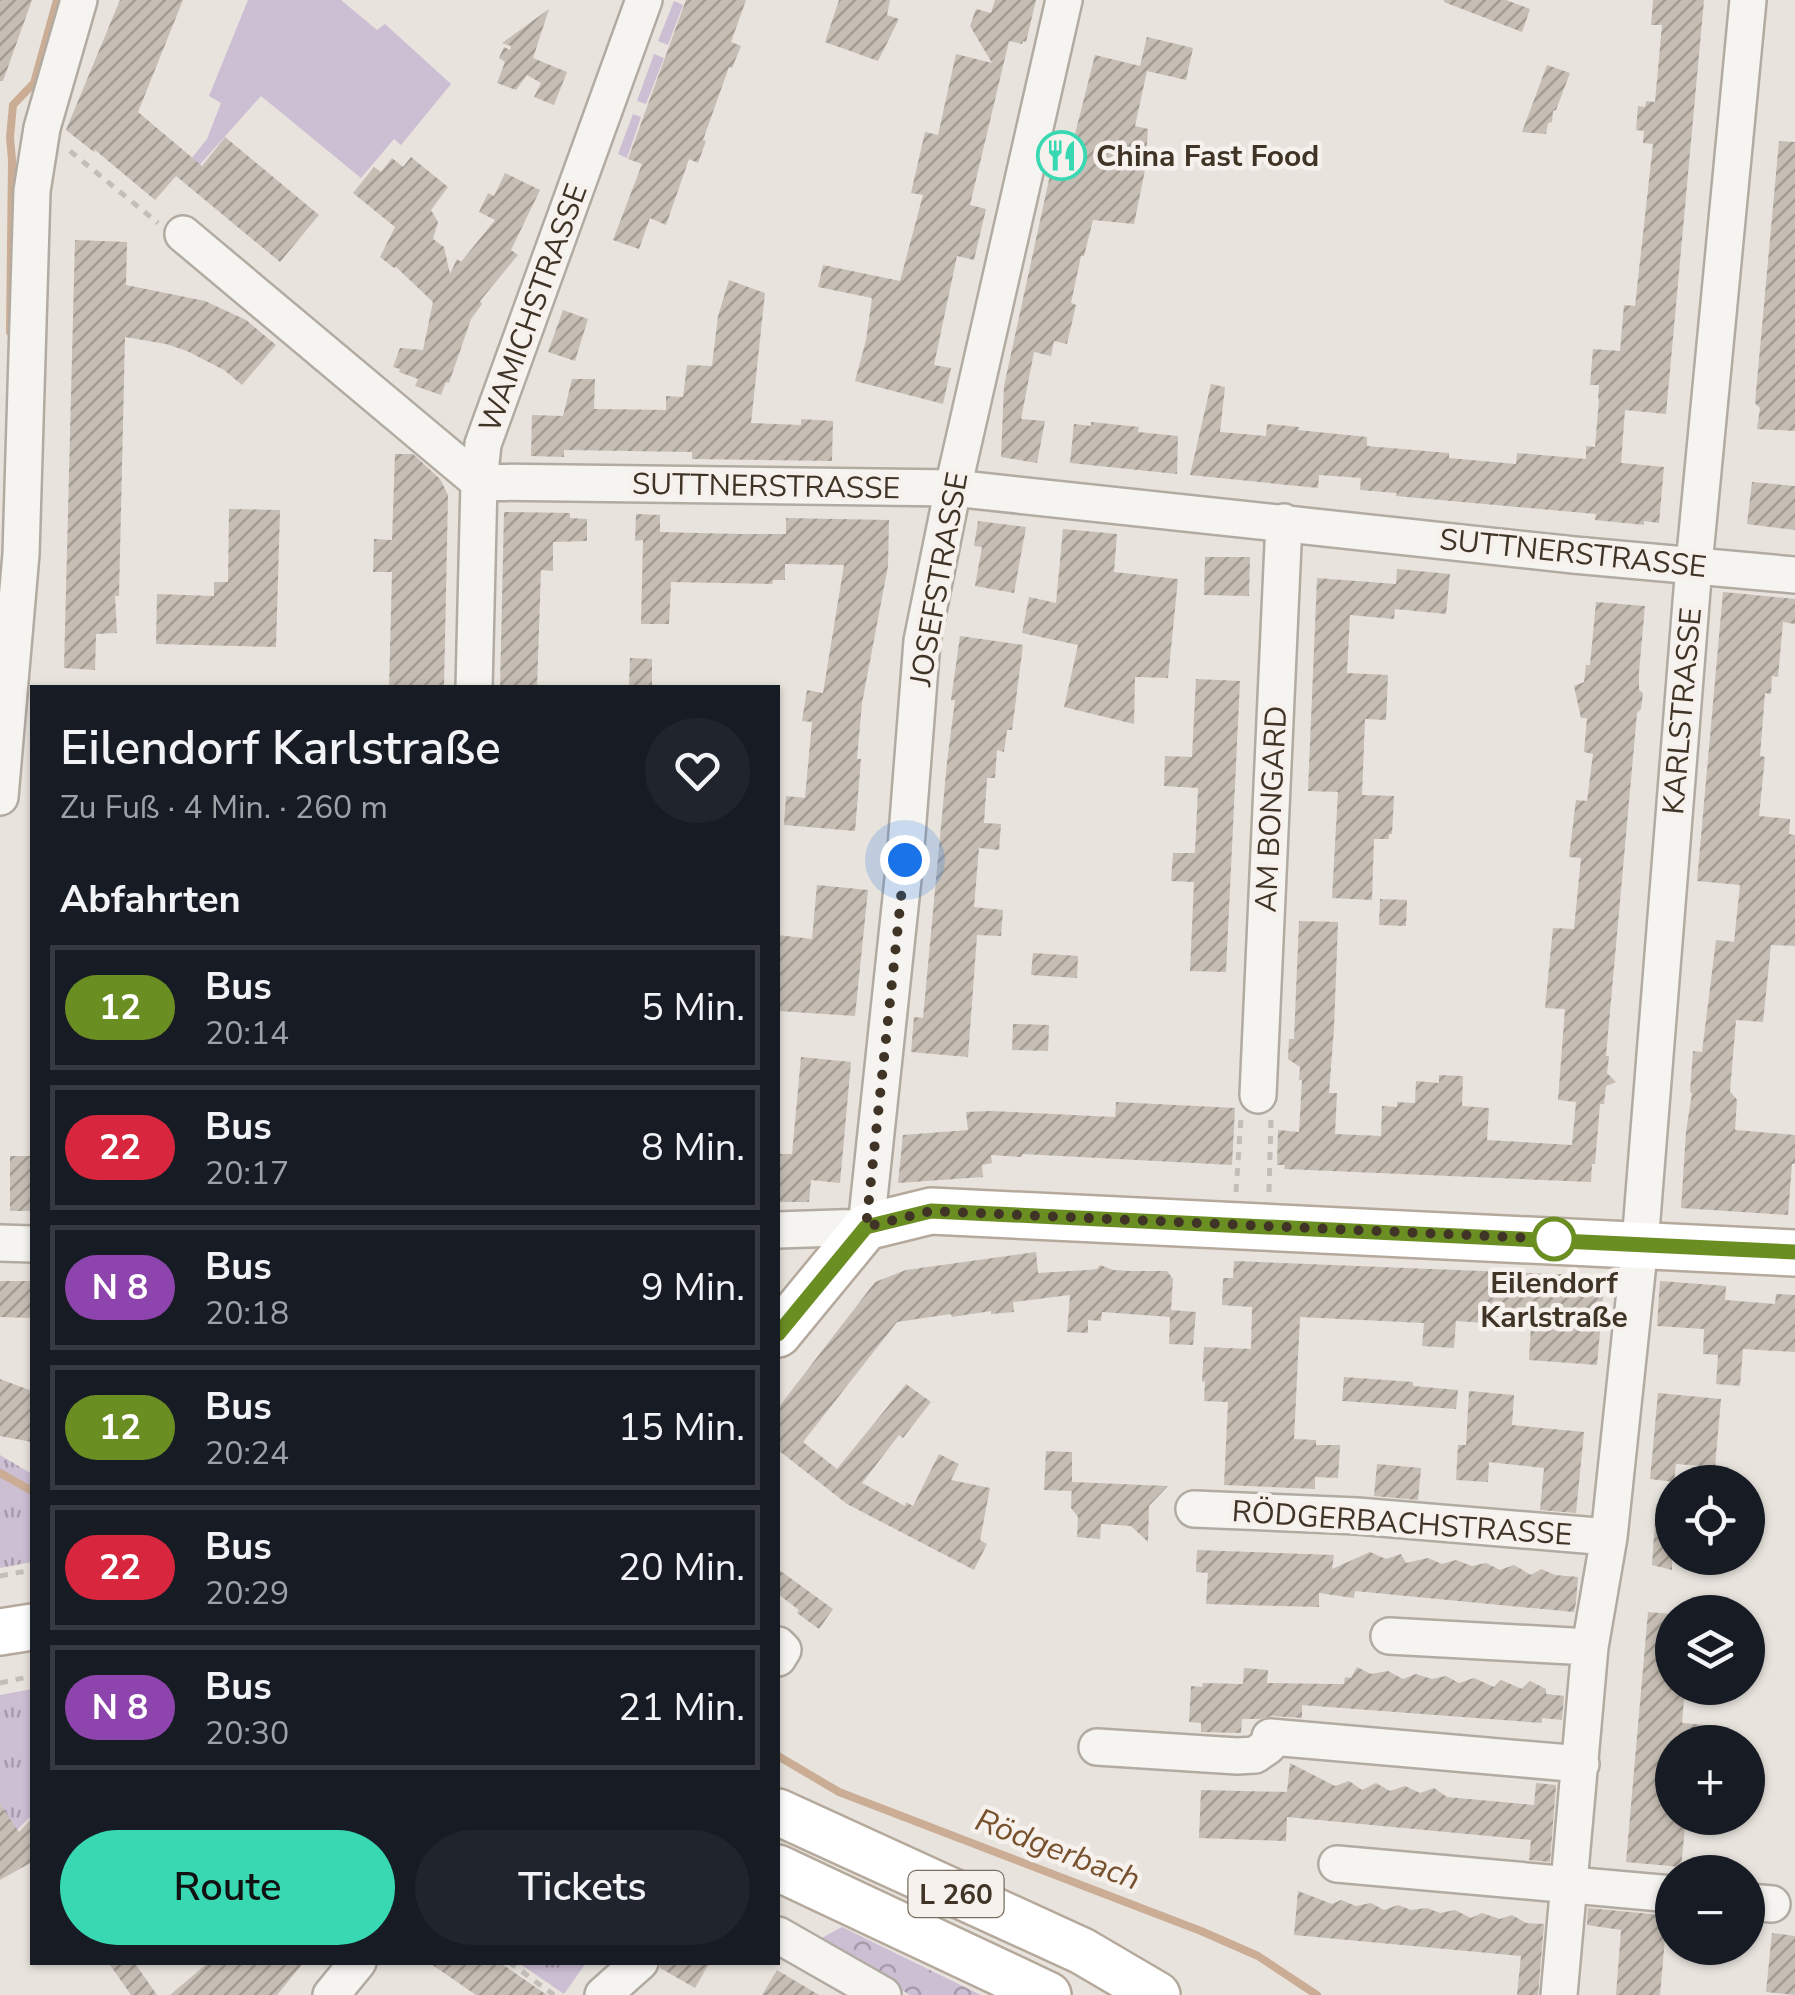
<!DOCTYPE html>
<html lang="de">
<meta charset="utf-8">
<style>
body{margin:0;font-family:"Nunito Sans",sans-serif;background:#20242c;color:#f1f3f6;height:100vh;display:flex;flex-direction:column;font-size:38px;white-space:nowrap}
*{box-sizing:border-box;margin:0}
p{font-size:32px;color:#9ea1a6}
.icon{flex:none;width:55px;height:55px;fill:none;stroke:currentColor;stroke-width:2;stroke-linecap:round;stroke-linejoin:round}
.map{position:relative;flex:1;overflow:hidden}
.details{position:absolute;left:30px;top:685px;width:750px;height:1280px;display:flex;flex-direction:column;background:#171b24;border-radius:0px;box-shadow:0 2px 8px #0004}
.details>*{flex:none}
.badge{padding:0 20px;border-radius:32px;font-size:35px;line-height:65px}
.fabs{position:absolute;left:1655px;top:1465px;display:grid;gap:20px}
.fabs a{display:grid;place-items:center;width:110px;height:110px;border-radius:50%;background:#171b24;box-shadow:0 2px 8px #0004;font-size:50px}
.you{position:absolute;width:50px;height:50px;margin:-25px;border:8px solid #fff;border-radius:50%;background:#1a73e8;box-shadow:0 0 0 15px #1a73e833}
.map>.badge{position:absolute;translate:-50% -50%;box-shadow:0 0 0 5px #fff}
h2{padding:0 30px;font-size:38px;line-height:90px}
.round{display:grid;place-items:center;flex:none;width:105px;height:105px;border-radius:52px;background:#20242c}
.head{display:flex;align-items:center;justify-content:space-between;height:170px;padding:0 30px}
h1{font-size:48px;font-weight:600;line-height:75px}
.cta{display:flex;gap:20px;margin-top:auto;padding:20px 30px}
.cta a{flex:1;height:115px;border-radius:60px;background:#38d8b2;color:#111;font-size:40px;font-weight:600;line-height:115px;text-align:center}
.cta a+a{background:#20242c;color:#f1f3f6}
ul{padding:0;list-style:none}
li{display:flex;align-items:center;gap:30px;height:125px;margin:0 20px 15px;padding:0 10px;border:5px solid #363941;border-radius:0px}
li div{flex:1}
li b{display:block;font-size:38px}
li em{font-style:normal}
li .badge{min-width:110px;font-weight:700;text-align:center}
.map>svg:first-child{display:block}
.grass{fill:url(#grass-tufts)}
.forest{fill:url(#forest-crowns)}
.garden{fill:#ccbed3}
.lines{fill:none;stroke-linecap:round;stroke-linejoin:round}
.stream{stroke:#cbad95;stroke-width:8}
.building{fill:url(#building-hatch)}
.minor-casing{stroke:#b2aba2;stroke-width:40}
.major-casing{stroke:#b5a99c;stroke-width:50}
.path{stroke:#c3beb7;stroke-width:5;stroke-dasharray:8 8;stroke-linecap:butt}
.minor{stroke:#f6f4f0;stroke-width:35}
.major{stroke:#fff;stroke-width:45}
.line-casing{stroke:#fff;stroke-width:22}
.line{stroke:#6b8e23;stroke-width:15}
.walk{stroke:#403426;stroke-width:10;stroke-dasharray:0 18}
.stop-dot{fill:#fff;stroke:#6b8e23;stroke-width:5}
.labels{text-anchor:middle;stroke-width:9;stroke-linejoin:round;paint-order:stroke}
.shield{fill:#f6f1ed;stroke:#776d62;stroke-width:2.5}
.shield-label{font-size:28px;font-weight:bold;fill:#403426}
.poi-label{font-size:30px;font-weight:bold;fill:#403426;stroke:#f6f1ed;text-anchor:start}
.street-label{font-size:30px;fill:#403426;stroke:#f6f1ed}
.stop-label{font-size:30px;font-weight:bold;fill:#403426;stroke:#f6f1ed}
.water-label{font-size:32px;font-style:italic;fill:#77502d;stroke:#f6f1ed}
</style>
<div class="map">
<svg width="1795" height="1995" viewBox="0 0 1795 1995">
<defs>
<pattern id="grass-tufts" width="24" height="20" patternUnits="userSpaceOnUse" patternTransform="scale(2.5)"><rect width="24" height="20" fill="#ccbed3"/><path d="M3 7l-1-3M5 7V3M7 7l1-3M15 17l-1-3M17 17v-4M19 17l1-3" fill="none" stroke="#a79bab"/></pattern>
<pattern id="forest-crowns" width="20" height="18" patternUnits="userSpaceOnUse" patternTransform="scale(2.5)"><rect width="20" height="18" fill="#ccbed3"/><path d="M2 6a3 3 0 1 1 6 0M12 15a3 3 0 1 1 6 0" fill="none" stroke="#a79bab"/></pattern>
<pattern id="building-hatch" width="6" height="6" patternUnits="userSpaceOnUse" patternTransform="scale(2.5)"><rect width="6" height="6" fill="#c6beb4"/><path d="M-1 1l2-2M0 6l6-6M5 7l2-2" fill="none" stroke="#a29b92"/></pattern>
</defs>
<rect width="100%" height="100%" fill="#e8e3dd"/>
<!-- grass -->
<path class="grass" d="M0,1455l32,19v88l-32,6z
M32,1689v126l-15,15 -17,-26v-109z
M519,1963h67l-22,31z"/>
<!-- forest -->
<path class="forest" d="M842,1927l139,68h-71l-92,-55z"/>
<!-- garden -->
<path class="garden" d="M248,0h93l36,30 8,-6 66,60 -50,61 -7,-6 -33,39 -100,-82 -75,84 -7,-6 28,-35 14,-36 -12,-7z
M674,1l9,4 -15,40 -10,-4z
M654,54l10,4 -18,46 -9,-3z
M633,114l8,3 -14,41 -9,-4z"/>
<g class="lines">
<!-- stream -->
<path class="stream" d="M10,332l2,-172 -2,-23 3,-32 21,-22 23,-83
M0,1473l32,18
M778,1756l61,36 362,139 57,25 59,39"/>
</g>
<!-- building -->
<path class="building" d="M0,0h32l-29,81h-3z
M120,0h63l-45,112 64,54 23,-29 94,78 -39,47 -104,-86 -21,24 -60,-50 -1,2 -28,-22z
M686,0h60l-15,42 10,4 -9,22 -3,-1 -26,73 3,1 -8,22 -9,-4 -23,66 -16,-7 -11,31 -26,-9 29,-76 -14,-5z
M839,0h51l-3,15 12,4 -21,42 -53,-19z
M995,0h41l-10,42 -3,-1 -1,3 -13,-3 -25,105 -14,59 16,4 -12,51 -17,-4 -23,109 17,3 -8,36 -88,-23 11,-41 6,-42 -54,-11 5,-22 77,16 23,-86 -12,-2 14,-61 13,3 18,-81 36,9 -22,-37 6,-17 15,4z
M1444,0h62l24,9 -8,23 -78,-30z
M1653,0h51l-38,414 -41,-4 -4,53 43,4 -5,56 -15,-2v4l-49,-5 1,-6 -200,-18 1,-3 -37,-3 1,-12 -42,-3 -1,13 -128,-13 21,-91 14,3 -5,45 46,4 1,-12 32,3 -1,3 69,7v9l82,7v5l67,6 1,-11 69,6v-13l9,1 4,-48h-1l1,-14h-9l3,-36 27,2 4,-46 11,1 18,-162 -10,-1 1,-12 -8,-1 2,-24 7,1 1,-6 9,1 7,-77h-11z
M549,9l-16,49 34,14 -13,33 -20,-8 7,-14 -14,-8 -11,15 -19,-7 8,-21 -6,-4 5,-11 6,3 1,-4 -9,-3z
M1147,37l46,11 -7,32 -39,-9 -12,55 13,3 -3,41 -11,54 -41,-4 -9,36h-3l-10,47 5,2 -9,39 -13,-3 -3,15 -17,-4 -13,67 24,2 -8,42 -36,-6 3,-71 53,-243 15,3 23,-91 45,11z
M1547,65l23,8 -14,37 -3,1 -1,11 -4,1 -2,11 -24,-2z
M1779,141l16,1v289l-38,-2 3,-21 -5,-5z
M411,157l37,30 -17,23 7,12 -5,17 11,8 6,27 7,-15 4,3 34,-42 -16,-8 9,-19 6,3 11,-23 35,17 -29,60 7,5 -38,46 2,3 -11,15 -22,64 -3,-1 -5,13 -26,-9 3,-7 -19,-7 1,-3 -7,-2 7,-19 23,2 10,-48 -37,-35 -2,1 -14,-11 15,-30 -42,-34 21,-26 7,5 11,-14 11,9z
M75,240l52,2 -1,43 79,16 41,19 30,25 -34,40 -18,-15 -37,-19 -21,-7 -41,-7 -6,259h-4l2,37 -21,1 -1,36 -31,-2z
M729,280l36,13 -14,130 50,2v-6l32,2 -1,40 -140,-2v-7l-128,-2v7l-33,-1 1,-41 31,1 9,-37h23l-1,30 72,1v-14l17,1 4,-32 25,1 6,-50z
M563,310l25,9 -13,42 -27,-9z
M1091,422l48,5 -1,5 40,4 -1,38 -107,-11 4,-39 17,2z
M395,454h18l27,25 8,16 -4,193h-55l3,-116h-19l1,-33 18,1z
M1752,482l43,4v44l-48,-6z
M229,509l51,1 -4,137 -120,-3 1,-50 57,2v-14h14z
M504,512l66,1v5l17,1v22l-34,1v29l-12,-1 -4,118h-37z
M636,514l24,1v17l79,2h47v-16l103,2 -1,46 -26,137 -5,56h4l-6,72 -71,-6 2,-29 19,2 7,-76 -10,-1 5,-31 16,3 21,-128 -59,-1v16h-12l-1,4 -101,-2 -2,42h-28l2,-84 -8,1z
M978,521l48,6 -12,66 -39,-7 7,-39 -8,-1z
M1063,529l54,5 -3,38 64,7 -10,99 -33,-1 -1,47 -70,-17 14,-62 -56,-12 7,-36 27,6z
M1205,557h45l-1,39 -45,-1z
M1397,569l53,5 -4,40 -51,-5 -1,10 -44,-4 -3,58 41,2 -2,45 -21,-1 -3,76 32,1 -2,38h-3v5h-15l-2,61 -40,-2 6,-106 -30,-1 9,-213 79,6z
M1723,592l72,7v25l-12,-2 -5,55 -6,-1 -1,18 -6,-1 -5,63 5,1 -6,59 31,3 -1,15 6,1v111l-24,-1 -8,77 -27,-2 -6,71 7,9 -2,30 60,5v29h-3l-4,51 -107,-7 5,-76 6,-39 -2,-1 3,-41 9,1 14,-112 18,2 6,-57 -43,-4z
M1596,602l49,4 -6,66v18l4,3 -2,16 -4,4 -31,343h3l-2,17 9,9 -10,4 -2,18h-4l-5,60h-3l-1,18 -307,-13 1,-4h-8l1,-35 21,2 3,-52h-3l1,-13 -12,-8 1,-20h5l5,-118 39,1 -4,106 -5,65h8l-2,41 46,2 1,-30 15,1v-5l18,1 1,-22 23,2v-8l24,1 -1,30 27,2 -2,32 85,5 4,-43 -18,-2 7,-91 -20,-1 8,-80 21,1 7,-71 -12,-1 7,-57 11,1 6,-47 -9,-2 3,-34h-6l-7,-32 10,-4 2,-17h4z
M960,636l63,9 -11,85h-5l-3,22 -7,-2 -2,28h-8l-3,45 17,1 -2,26 -20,-2 -5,59 29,3 -2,26 -24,-1 -9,122 -57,-5 3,-35 9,1 24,-256 8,-62h-4z
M630,658l22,1v29l-23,-1z
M1196,679l44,2 -14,291 -36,-1 4,-89 -23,-1 2,-28h22l3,-65 -34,-2 1,-30 27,1z
M817,885l51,5 -13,126 -77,-5v-76l34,4z
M1380,899l27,1 -1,26 -27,-1z
M1033,953l45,3 -1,22 -46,-3z
M1013,1024l36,1 -1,26 -36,-1z
M801,1057l50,5 -11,121 -29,-3 -2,22h-31v-48h14z
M1116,1102l119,6 -3,57 -209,-11 -2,3 -30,-2 1,8 -10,2 1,12 -85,6 5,-48 65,-5 -2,-18 25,-1 124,6z
M10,1156h22v55h-22z
M1036,1252l2,21 50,-3 9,-1 3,-4 13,5 17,1h37l6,8 -2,31 25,2 -3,33 -24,-1 1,-27 -68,-5 -1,9 -13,-1v13l-21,-1 3,-37 -57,7 1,10 -23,2v-3l-39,6 -1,-3 -54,8 -94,120 34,27 69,-85 25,18 -28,36 -4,-3 -37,48 43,23 1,-4 7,4 26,-52 20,10 -8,16 39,8 -10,52 7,4 -13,26 -127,-66 -69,-54v-42l97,-126 31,-12z
M1234,1261l371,15 -8,89 -68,-5 2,-34 -75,-5 -2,27 -32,-2 2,-23 -124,-6 -6,122 22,1v5h24l-2,33 -23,-1v12l-91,-4 4,-83 -24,-1 1,-20 -3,1 2,-35 47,2 1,-42 -30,-2 1,-27h10z
M0,1281h32v37l-32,-1z
M1660,1281l66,5 -1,14 50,4 1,-10 19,1v57l-52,-3 -3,37 -24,-2 2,-29 -15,-1 1,-25 -47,-3z
M1344,1377l69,5v4l45,4 -2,19 -114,-8z
M0,1379l32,12v51l-32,-6z
M1469,1391l45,4 -2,30 72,7 -8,81 -36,-3 4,-42 -55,-6 -1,20 -32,-2 2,-35h8z
M1658,1393l63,6 -6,68 -39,-3 -2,18 -24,-3z
M1046,1451l26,1v39l-28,-1z
M1377,1464l44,4 -3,32 -44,-4z
M1072,1482l96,4 -19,20 -1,36 -17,-16 -30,-2 -1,15 -23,-2 1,-20 -7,-9z
M1656,1504h16v66l-20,-5z
M1197,1550l137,5 -2,14 38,-17 16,7 15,-5 5,9 22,-5 14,6 14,-4 16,6 14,-3 14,7 14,-5 17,10 10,-6 14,6 23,2 -2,25 -2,10 -219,-21 -1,7 -35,-5v14l-113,-3 2,-31 -12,-1z
M778,1569l55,40 -14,20 -22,-16 2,-3 -21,-16z
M1648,1612l24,2v74h13l-3,35 39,3v16h-49v76h11l-1,10h3l-4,39 -55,-5z
M1357,1667l14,7 17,-3 15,8 13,-5 16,5 14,-3 13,7 15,-5 20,9 7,-7 21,9 8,-8 16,8v5l18,2 -2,24 -20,-2v5l-240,-18v13l-30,-2 -13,3h-17l-1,14 -40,-1v-9l-12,-1 2,-36 11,1 1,-4 40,1 1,-16 24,2 -1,13 65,1h12l1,-7 6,1z
M1290,1763l45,23 14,-5 13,9 14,-7 14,8 15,-5 15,7 14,-5 13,9 87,8 2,-22 20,2 -6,77 -21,-2 2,-20 -244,-23 -1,24 -87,-3 2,-48 86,2z
M0,1804l19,28 13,-14v44l-32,18z
M1298,1891l34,13 9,-4 15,6 15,-3 13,7 14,-5 13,5 16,-2 13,5 15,-3 16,8 11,-5 18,6 12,-4 14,8 18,1 -6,71h-21l4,-39 -227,-21z
M1588,1908l84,8v23h-7l-5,56h-44l5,-65 -34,-5z
M1772,1933l23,3v59l-29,-3z
M108,1962h26l23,33h-26z
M209,1962h95l-27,33h-107z
M428,1962h71l48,33h-71z
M661,1962h49l-15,26 -35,-20z
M777,1970l42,25h-57z"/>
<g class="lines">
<defs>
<path id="minor" d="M183,234l296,248 474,6 621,67 221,20
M474,688l5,-206 4,-38 161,-444
M0,797l21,-243 11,-363 10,-63 37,-128
M1258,1095l26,-573
M778,1230l88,-3 39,-367 17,-219 31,-153 111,-488
M0,1243l32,1
M1194,1509l163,7 252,21
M1389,1636l201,11
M778,1645l5,5 -5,8
M1097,1747l140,9 18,-1 13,-9 2,-9 311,27
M1337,1864l335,30
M1748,1902l24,2
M778,1935l105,60
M331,1995l27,-33
M603,1995l37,-33
M1559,1995l31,-348 19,-110 31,-293 54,-679 54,-565"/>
<path id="major" d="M778,1334l88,-107 65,-16 864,42
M0,1632l32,-5
M778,1812l304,139 75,44
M778,1868l270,127"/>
</defs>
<!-- minor casing -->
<use href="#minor" class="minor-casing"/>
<!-- major casing -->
<use href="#major" class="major-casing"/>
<!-- path -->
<path class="path" d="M70,151l88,72
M1236,1192l5,-74
M1269,1192l2,-73
M0,1576l32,-6
M0,1683l32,-7
M509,1962l45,33"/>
<!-- minor -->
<use href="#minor" class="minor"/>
<!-- major -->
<use href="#major" class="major"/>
</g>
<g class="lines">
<defs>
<path id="line" d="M778,1334l88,-107 65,-16 864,41"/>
</defs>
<!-- line casing -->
<use href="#line" class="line-casing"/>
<!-- line -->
<use href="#line" class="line"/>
<!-- walk -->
<path class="walk" d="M905,860l-39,367 65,-16 623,28"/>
</g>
<!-- icons -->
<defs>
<symbol id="restaurant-ring" viewBox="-11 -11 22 22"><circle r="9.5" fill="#f6f1ed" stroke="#38d8b2" stroke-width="1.5"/><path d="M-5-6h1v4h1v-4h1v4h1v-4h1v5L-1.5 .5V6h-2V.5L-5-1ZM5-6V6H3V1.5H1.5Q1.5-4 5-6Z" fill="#38d8b2"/></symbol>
</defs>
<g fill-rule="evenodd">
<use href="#restaurant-ring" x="1034" y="128" width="55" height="55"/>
</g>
<!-- markers -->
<circle class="stop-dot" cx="1554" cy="1239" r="20"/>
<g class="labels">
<!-- shield labels -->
<rect class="shield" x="908.5" y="1871" width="95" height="46" rx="8"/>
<g class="shield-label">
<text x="956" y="1904">L 260</text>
</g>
<!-- poi labels -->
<g class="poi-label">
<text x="1096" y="166">China Fast Food</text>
</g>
<!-- street labels -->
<g class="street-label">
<text transform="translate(533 308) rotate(-70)" y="10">WAMICHSTRASSE</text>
<text transform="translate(766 486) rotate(1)" y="10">SUTTNERSTRASSE</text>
<text transform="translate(1573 553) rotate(6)" y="10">SUTTNERSTRASSE</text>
<text transform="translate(939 579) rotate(-80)" y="10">JOSEFSTRASSE</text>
<text transform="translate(1682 711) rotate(-85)" y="10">KARLSTRASSE</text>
<text transform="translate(1271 809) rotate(-87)" y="10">AM BONGARD</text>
<text transform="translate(1402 1523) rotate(4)" y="10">RÖDGERBACHSTRASSE</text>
</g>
<!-- stop labels -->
<g class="stop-label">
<text x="1554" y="1293">Eilendorf<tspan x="1554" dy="34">Karlstraße</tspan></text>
</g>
<!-- water labels -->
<g class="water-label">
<text transform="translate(1058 1849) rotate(21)" y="11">Rödgerbach</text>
</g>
</g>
</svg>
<div class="fabs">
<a><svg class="icon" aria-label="locate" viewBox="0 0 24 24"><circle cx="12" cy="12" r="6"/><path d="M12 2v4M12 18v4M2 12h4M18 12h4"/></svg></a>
<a><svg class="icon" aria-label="layers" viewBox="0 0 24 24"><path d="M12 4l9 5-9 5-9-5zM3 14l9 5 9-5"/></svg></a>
<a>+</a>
<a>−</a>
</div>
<div class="you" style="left:905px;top:860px"></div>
<section class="details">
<div class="head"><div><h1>Eilendorf Karlstraße</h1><p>Zu Fuß · 4 Min. · 260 m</p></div><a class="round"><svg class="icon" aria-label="heart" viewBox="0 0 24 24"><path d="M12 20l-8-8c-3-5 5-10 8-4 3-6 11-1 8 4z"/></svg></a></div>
<h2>Abfahrten</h2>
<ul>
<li><span class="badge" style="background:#6b8e23;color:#fff">12</span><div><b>Bus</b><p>20:14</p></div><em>5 Min.</em></li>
<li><span class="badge" style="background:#d7263d;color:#fff">22</span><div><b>Bus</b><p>20:17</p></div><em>8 Min.</em></li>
<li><span class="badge" style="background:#8e44ad;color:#fff">N 8</span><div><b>Bus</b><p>20:18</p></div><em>9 Min.</em></li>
<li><span class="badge" style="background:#6b8e23;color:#fff">12</span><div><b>Bus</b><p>20:24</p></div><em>15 Min.</em></li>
<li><span class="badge" style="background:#d7263d;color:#fff">22</span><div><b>Bus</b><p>20:29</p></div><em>20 Min.</em></li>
<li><span class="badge" style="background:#8e44ad;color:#fff">N 8</span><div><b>Bus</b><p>20:30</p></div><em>21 Min.</em></li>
</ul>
<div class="cta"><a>Route</a><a>Tickets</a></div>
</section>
</div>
